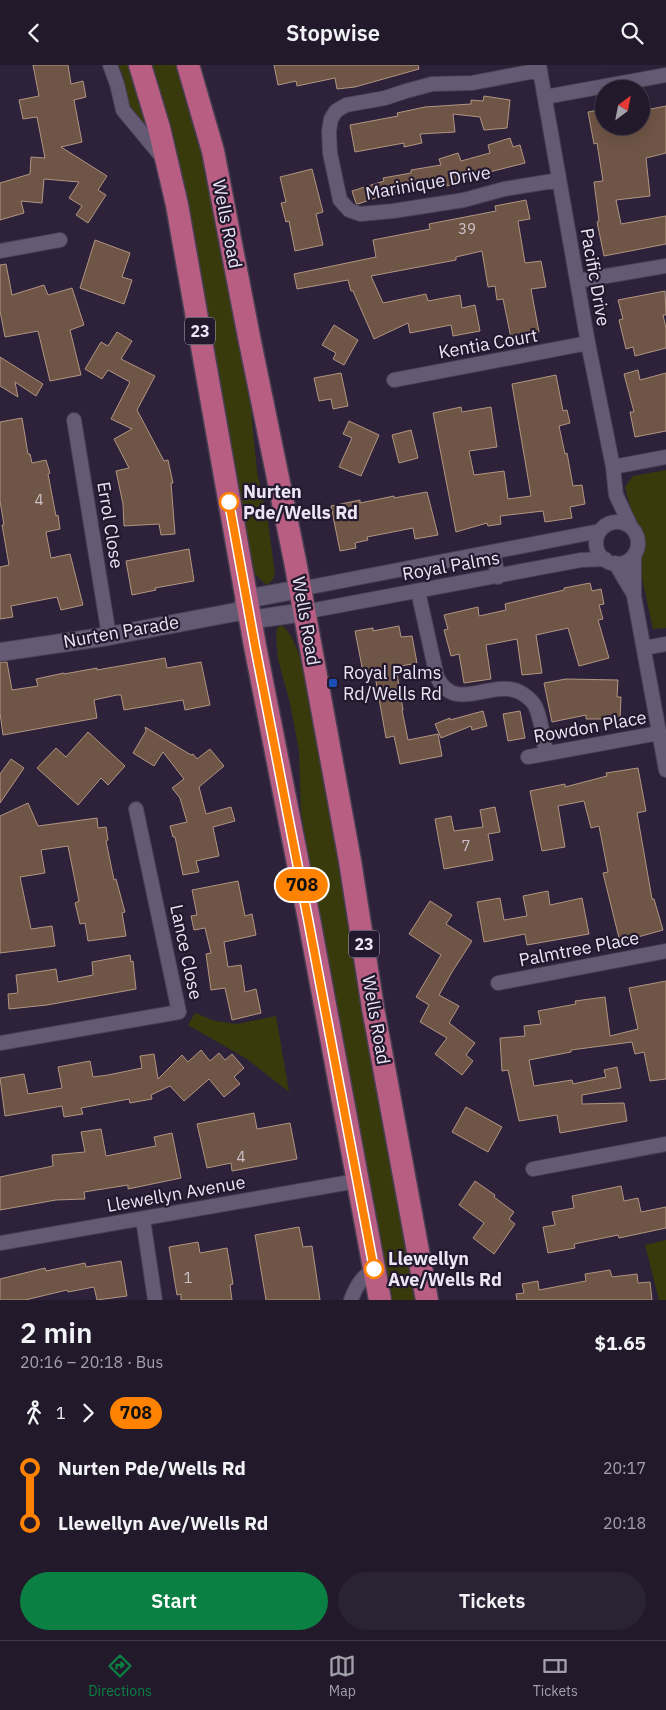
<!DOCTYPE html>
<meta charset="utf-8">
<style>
body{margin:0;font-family:"IBM Plex Sans",sans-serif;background:#2a2333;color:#f1f3f6;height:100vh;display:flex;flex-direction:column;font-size:19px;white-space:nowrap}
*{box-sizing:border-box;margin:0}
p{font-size:16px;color:#a2a1a9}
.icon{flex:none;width:28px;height:28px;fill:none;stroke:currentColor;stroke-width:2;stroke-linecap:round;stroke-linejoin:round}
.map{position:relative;height:1235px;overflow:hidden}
.drawer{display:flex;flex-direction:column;background:#221a2b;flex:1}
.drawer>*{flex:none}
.badge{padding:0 10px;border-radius:16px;font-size:18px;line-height:32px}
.needle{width:32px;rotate:32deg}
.tools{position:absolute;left:595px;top:15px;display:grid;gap:10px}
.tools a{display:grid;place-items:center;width:55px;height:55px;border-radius:50%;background:#221a2b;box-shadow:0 5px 20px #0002,0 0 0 1px #3f3847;font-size:25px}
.map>.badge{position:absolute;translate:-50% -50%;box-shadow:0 0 0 2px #fff}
.legs{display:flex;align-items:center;gap:8px;height:55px;padding:0 20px;font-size:16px}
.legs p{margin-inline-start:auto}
.summary{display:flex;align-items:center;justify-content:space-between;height:85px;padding:0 20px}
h1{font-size:28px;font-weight:600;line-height:38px}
.button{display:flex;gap:10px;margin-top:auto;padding:10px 20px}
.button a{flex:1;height:58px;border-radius:30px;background:#0b8043;color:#fff;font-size:20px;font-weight:600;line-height:58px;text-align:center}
.button a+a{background:#2a2333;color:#f1f3f6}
ul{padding:0 20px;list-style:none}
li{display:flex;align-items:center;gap:18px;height:55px;font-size:19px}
li i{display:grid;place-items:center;width:8px;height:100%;margin:0 6px;background:currentColor}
li i::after{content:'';width:12px;height:12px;margin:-6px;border:4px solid;border-radius:50%;background:#221a2b}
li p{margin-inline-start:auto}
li:first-child i{background:linear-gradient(#0000 50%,currentColor 0)}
li:last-child i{background:linear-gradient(currentColor 50%,#0000 0)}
header{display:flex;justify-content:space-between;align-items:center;height:65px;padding:0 20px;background:#221a2b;font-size:22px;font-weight:600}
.tab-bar{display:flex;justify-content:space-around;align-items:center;height:70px;border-top:1px solid #3f3847;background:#221a2b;font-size:14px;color:#a2a1a9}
.tab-bar a{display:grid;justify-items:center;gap:2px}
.tab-bar .active{color:#0b8043}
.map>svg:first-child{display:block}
.green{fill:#393a0b}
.building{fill:#6f5545;stroke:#b19583}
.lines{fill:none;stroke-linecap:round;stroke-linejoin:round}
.minor-casing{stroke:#483f53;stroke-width:16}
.tertiary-casing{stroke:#483f53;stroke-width:20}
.primary-casing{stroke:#483f53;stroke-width:25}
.minor{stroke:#655a74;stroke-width:14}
.tertiary{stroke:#655a74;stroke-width:18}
.primary{stroke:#b75e82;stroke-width:22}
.line-1-casing{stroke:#fff;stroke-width:11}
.line-1{stroke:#ff8200;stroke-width:8}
.stop-1-dot{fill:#fff;stroke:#ff8200;stroke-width:2.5}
.transit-dot{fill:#1a4fb4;stroke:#23192f;stroke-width:2}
.labels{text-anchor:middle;stroke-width:4.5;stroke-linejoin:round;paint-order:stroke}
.number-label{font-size:15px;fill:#ccc1c8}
.shield{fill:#23192f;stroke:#afa8b9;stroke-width:1}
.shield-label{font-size:16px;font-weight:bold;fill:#ebe5f4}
.street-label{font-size:18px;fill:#ebe5f4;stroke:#23192f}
.stop-label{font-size:18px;font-weight:bold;fill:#ebe5f4;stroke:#23192f;text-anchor:start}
.poi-label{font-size:18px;fill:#ebe5f4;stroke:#23192f;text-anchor:start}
</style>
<header><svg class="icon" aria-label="back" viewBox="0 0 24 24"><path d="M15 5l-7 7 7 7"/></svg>Stopwise<svg class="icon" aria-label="search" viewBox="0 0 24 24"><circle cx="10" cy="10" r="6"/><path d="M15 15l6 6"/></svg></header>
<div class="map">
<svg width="666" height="1235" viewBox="0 0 666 1235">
<rect width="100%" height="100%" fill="#2d2239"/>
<!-- green -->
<path class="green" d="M118,0h14l19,69 -20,-22 -8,-37z
M147,0h32l23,69 46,243 9,95 10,44 8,58 -3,7 -6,4 -11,-11 -4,-17z
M666,405v158l-13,1 -15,-69 1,-20 -14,-53 8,-11z
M280,560c18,6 30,70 35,88l104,587h-30l-67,-368 -21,-120 -2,-61 -9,-48 -12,-44 -2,-23 1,-7z
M195,948l20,8 22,3 39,-8 13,76 -42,-33 -59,-34z
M666,1175v60h-7l-14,-55z"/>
<!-- building -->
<path class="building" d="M33,0h35l3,19 12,-3 3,16 -12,3 8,42 -21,5 46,29 -9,14 8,5 -18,28 -12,-8 6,-9 -13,-8 10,-16 -35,-3 -2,24 -21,-2 3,12 -24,7v-37l30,-9 1,-17 14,1 -8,-41 -14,2 -4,-19 20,-4z
M274,0h144l1,4 -64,18 -18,2 -2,-11 -38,8 -1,-5 -18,4z
M484,31l26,4 -3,28 -23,2 -4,-13 -27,-3 2,18 -35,2 2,9 -18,4v-4l-49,9 -5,-27 48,-9 -1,-3 28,-6 46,-3v-4l12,1z
M666,41v47l-20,5 4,38 -34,4 5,24 45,-8v28l-62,12 -7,-34 2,-1 -5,-39 9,-1 -6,-38 -3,1 -6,-32 16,-3v17h37v-15z
M510,73l3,9 7,-2 5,18 -59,15 1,3 -20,5v-2l-60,10 -29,10 -2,-1 -4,-12 32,-10 -1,-3 28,-5v-3l30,-5 -2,-6 19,-6 3,8 29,-8 -2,-8z
M312,104l11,43 -7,2 7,31 -28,6 -6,-30 -3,1 -5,-19 5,-1 -6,-25z
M526,135l4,19 -12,2 7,42 16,-2 5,26 -15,2 8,43 -28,6 -8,-39 -6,1 -2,-14 -7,1 -6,-36 -26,6v3l-85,16 12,27 43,-9 2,7 32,-6 2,13 13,-3 5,26 -27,5 -2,-11 -41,8 -2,-10 -34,16 -21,-48h-2l-3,-11 -51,9 -3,-15 82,-17 -3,-17 57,-11 -1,-5 67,-13 -1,-5z
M95,175l35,13 -8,24 10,3 -8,24 -44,-16z
M6,199l6,31 32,-10 4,10 24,-7 12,37 -14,5 11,45 -31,6 -12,-50 -33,6 -5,-26v-46z
M665,226l1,24h-3l3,13v20l-31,8 -2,-9 -7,2 -7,-29 4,-1 -5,-19z
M334,260l24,15 -14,25 -11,-6 3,-6 -14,-8z
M117,267l15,9 -11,18 34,17 -18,34 27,51 4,-1 5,23h-2l4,51 -14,1 -2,-11 -35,2 -1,-22 -7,-33 13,-3 -15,-29 18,-10 -21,-10 19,-37 -22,-12 -6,9 -17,-10 16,-27 7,4z
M0,292l43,27 -7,12 -21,-14 3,15 -18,-11z
M638,305l2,10 26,-7v58l-31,6 -5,-25h4l-10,-38z
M341,308l7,33 -15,3 -2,-10 -12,2 -5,-23z
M556,310l7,36 4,-1 3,13 -11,3 6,28 2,-1 6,33 9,-1 3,19 -15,3 2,11 -27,4 -2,-11 -43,5 1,8 -13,2 -1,-3 -31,9 -23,-119 28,-6 1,5 29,-5 6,40 -28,4 5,24 30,-4 4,28 23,-3 -19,-112z
M22,353l6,36h2l2,9 14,-3 4,13 -2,1 8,42 2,-1 2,14 -14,3 5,26 19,-4 13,51 -22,5 -4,-13 -46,9 2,11 -13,2v-52l9,-2 -7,-40h2l-4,-24v-79z
M349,356l30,14 -18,41 -22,-9 13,-29 -9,-4z
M411,365l7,28 -19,5 -7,-28z
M427,427l11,43 -23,4 -2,-11 -46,9 1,3 -13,3 1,5 -16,3 -9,-45 29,-6v3l34,-7v2z
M189,484l5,32 -39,7 1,2 -24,5 -6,-34z
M590,518l2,8 9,-2 3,15 -5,1 4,14 -5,1 11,38 -30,8 -11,-38 -32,7 6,38 -20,2 -5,-36 -31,6 5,34 -27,4 -5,-29 -8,2 -7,-26 4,-1 -4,-14 34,-8 1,9 27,-6 -1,-6 59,-14v-2z
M399,561l2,11 11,-1 5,27 -21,4 7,43h-1l6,30 30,-6 4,22 -42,8 -6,-28 -8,2 -12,-68 -11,2 -8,-41 18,-3v3z
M165,593l2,10 34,-6 9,43 -25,5 -2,-10 -59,10 -3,-15h-4l-23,5 3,18 -94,17 -3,-22v-51h7l5,28 26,-4 -2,-7 28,-6v1l33,-6v2z
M566,614l52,1 -1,17h4l-1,22h-34v-4l-34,7 -8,-39z
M483,646l4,15 -15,4 -1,-4 -30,12 -6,-14 15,-6v2z
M520,646l5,27 -17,3 -5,-27z
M145,662l46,28 2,-1 4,5 13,-10 14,17 -25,21 7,27 25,-7 4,14 -22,6 6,29 -23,5 3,11 -16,3 -8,-38h-2l-3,-11 17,-4 -7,-24 -8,-10 12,-9 -21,-27 -9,14 -21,-13 13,-22z
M88,667l37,34 -17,19 -7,-7 -23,27 -41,-37 19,-20 10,9z
M11,694l13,9 -24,35v-29z
M638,703l8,43 -9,2 15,86h2l9,31 -43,12 -17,-69 5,-1 -9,-46 -8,2 -7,-27 -26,5 7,41 -23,4 -12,-60 35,-7v3l42,-11 -1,-3z
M28,738l10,23 59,-8 1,10 8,-1 2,13 -2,1 8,39 2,-1 9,33 -3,1 4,23 -38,5 -3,-18 -5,1 -5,-21 4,-2 -11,-55 -27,4 4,23 -25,4 11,52 21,-3 3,20 -55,7v-137z
M495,742l5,25 -12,2 5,26 -49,9 -9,-50 16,-3 3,15 29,-4 -3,-17z
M238,816l7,35 7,-2 4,21 -32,7 4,25 13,-2 4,27 11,-3 5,24 -29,7 -7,-32 -14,2 -5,-36 5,-1 -6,-25 -11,2 -3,-14 6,-1 -5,-25z
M548,826l2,14 32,-7 7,36 -62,11 -2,-11 -41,8 -7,-40 23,-4 4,22 23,-4 -4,-20z
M430,836l22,14 -6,9 26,17 -20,31 -13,23 20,11 -10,17 26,20 -9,12 7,6 -11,14 -27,-21 12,-16 -27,-16 9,-17 -13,-8 25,-42 -32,-21z
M130,890l1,7 2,-1 3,28 -89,16 -38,4 -1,-15 10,-1 -2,-18 40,-6 2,13 35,-7 -1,-13z
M666,916v98l-16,2 -6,-29 -9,2 -3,-12 -61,8v2l-42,8 5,26 38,-6 1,4 33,-7 -2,-7 13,-3 4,21 -39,7v9l42,-1 3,18 -67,12 -3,-18 -38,6 -11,-51 -6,1 -2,-33 25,-2 -1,-10 17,-2 -3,-13 38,-7 -1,-3 30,-4 5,39 28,-7 -9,-41z
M201,985l9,11 9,-8 6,7 7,-6 12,14 -10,9 6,7 -16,13 -15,-18 -25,22 -14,-15 -19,9 1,4 -22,4 -1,-4 -48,9 2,6 -19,3 -2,-11 -57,10 -5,-38 24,-4 4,20 34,-6 -4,-21 32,-6 3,16 15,-2 34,-7 -2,-12 14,-2 4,25 24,-24 6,7z
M466,1042l36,20 -14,25 -36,-20z
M254,1048l3,16 33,-6 7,36 -65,12 -1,-8 -24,5 -10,-44z
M101,1064l5,27 50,-10 -2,-9 18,-4 9,45 -53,11v-4l-44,7 1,7 -29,1 -56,10v-33l53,-11 -1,-11 33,-3 -4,-20z
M475,1116l20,14 -1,2 20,15 -5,7 6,5 -21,30 -21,-16 11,-15 -25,-18z
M621,1121l3,15 14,-3 3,14 25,-5v21l-47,10 -1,-3 -44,9 1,4 -27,5 -5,-26 12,-2 -3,-13 22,-4 -2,-12z
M299,1162l4,20 9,-1 8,54h-54l-11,-65z
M198,1177l2,11 27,-5 6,36 -3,1 2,15h-51v-6l-4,1 -8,-48z
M121,1196l6,35 -30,4 -3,-13 -26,5 -1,-2 -42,10h-25v-21l45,-11 1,3 39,-8 1,4z
M610,1205l2,7 25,-3 1,9 12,-1 2,18h-135l-1,-6 8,-1 -2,-9 16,-3 1,9 47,-9 -1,-7z"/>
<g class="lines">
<defs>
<path id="minor" d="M110,0l7,19 6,26 39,47
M539,0l49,278 25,124 3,28 15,32
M540,5l-68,13 -40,1 -26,7 -21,7 -39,7 -10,6 -5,8 -2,12 1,22 10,47 9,10 11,4 33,-3 71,-11 40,-11 55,-9
M545,32l121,-22
M0,186l60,-11
M577,216l89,-15
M394,315l194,-37
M74,355l35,216
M613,402l53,-10
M596 478a21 21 0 1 1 42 0a21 21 0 1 1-42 0Z
M493,487l5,25
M634,490v41l32,174
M615,498l19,32
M300,524l300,-58
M418,526l19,86c19,39 58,-2 86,17 6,4 11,8 13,14 6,14 7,31 10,45
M304,547l277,-52 24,-1
M644,583l22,-4
M528,692l131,-24
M498,918l168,-32
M0,978l179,-31 -43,-203
M533,1104l133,-25
M143,1154l12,81
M0,1178l357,-62
M351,1235c5,-14 11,-23 23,-31"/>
<path id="tertiary" d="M241,545l5,-11 54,-10
M242,546l8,9 54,-8
M0,587l109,-16 132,-25"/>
<path id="primary" d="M140,0l19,63 18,77 78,441 54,273 71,381
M188,0l25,86 36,186 46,224 55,300 23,147 54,292"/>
</defs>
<!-- minor casing -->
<use href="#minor" class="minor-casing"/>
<!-- tertiary casing -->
<use href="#tertiary" class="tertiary-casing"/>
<!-- primary casing -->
<use href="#primary" class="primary-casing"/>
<!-- minor -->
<use href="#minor" class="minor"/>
<!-- tertiary -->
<use href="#tertiary" class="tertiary"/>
<!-- primary -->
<use href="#primary" class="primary"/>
</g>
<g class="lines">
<defs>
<path id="line-1" d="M229,437l26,144 53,273 66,350"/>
</defs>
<!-- line-1 casing -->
<use href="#line-1" class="line-1-casing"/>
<!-- line-1 -->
<use href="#line-1" class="line-1"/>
</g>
<!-- markers -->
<g class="stop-1-dot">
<circle cx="229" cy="437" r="9"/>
<circle cx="374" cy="1204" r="9"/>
</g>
<rect class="transit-dot" x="328" y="613" width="10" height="10" rx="2.5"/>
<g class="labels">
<!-- number labels -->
<g class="number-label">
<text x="467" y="169">39</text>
<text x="39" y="440">4</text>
<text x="466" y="786">7</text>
<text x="241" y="1097">4</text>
<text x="188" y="1218">1</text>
</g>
<!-- shield labels -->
<g class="shield">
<rect x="185" y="252.5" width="30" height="27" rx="4"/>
<rect x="349" y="865.5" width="30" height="27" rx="4"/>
</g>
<g class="shield-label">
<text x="200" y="272">23</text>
<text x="364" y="885">23</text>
</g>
<!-- street labels -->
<g class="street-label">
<text transform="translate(428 118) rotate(-10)" y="6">Marinique Drive</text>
<text transform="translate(227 159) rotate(79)" y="6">Wells Road</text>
<text transform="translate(595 212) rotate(80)" y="6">Pacific Drive</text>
<text transform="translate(488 279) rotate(-10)" y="6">Kentia Court</text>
<text transform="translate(110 460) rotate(81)" y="6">Errol Close</text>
<text transform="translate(451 501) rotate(-10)" y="6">Royal Palms</text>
<text transform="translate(306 556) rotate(80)" y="6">Wells Road</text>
<text transform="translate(121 567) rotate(-10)" y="6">Nurten Parade</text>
<text transform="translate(590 662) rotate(-10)" y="6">Rowdon Place</text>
<text transform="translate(579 884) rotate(-11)" y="6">Palmtree Place</text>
<text transform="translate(186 887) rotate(78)" y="6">Lance Close</text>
<text transform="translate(376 955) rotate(80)" y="6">Wells Road</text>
<text transform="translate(176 1129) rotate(-10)" y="6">Llewellyn Avenue</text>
</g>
<!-- stop labels -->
<g class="stop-label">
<text x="243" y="433">Nurten<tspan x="243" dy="21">Pde/Wells Rd</tspan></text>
<text x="388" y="1200">Llewellyn<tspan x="388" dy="21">Ave/Wells Rd</tspan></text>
</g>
<!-- poi labels -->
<g class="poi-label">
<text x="343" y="614">Royal Palms<tspan x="343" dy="21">Rd/Wells Rd</tspan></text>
</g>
</g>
</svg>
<div class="tools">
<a><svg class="needle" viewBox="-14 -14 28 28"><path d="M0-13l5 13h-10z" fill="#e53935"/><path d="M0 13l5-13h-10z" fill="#a2a1a9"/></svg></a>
</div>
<b class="badge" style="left:302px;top:820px;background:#ff8200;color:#111">708</b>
</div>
<section class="drawer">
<div class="summary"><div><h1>2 min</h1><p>20:16 – 20:18 · Bus</p></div><b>$1.65</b></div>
<div class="legs"><svg class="icon" aria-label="walk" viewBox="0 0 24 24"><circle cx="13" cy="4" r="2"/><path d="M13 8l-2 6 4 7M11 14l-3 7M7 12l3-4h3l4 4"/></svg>1<svg class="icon" aria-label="forward" viewBox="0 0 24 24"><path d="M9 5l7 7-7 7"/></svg><b class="badge" style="background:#ff8200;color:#111">708</b></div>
<ul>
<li><i style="color:#ff8200"></i><b>Nurten Pde/Wells Rd</b><p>20:17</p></li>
<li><i style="color:#ff8200"></i><b>Llewellyn Ave/Wells Rd</b><p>20:18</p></li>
</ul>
<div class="button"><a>Start</a><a>Tickets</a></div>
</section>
<nav class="tab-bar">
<a class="active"><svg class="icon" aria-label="directions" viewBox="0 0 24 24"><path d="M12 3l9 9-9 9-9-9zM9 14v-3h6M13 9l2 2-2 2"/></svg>Directions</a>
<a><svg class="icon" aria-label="map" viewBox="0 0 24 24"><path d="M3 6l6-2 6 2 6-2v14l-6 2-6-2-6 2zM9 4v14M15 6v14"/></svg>Map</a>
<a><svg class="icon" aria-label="tickets" viewBox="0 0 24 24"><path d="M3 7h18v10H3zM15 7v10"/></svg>Tickets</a>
</nav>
